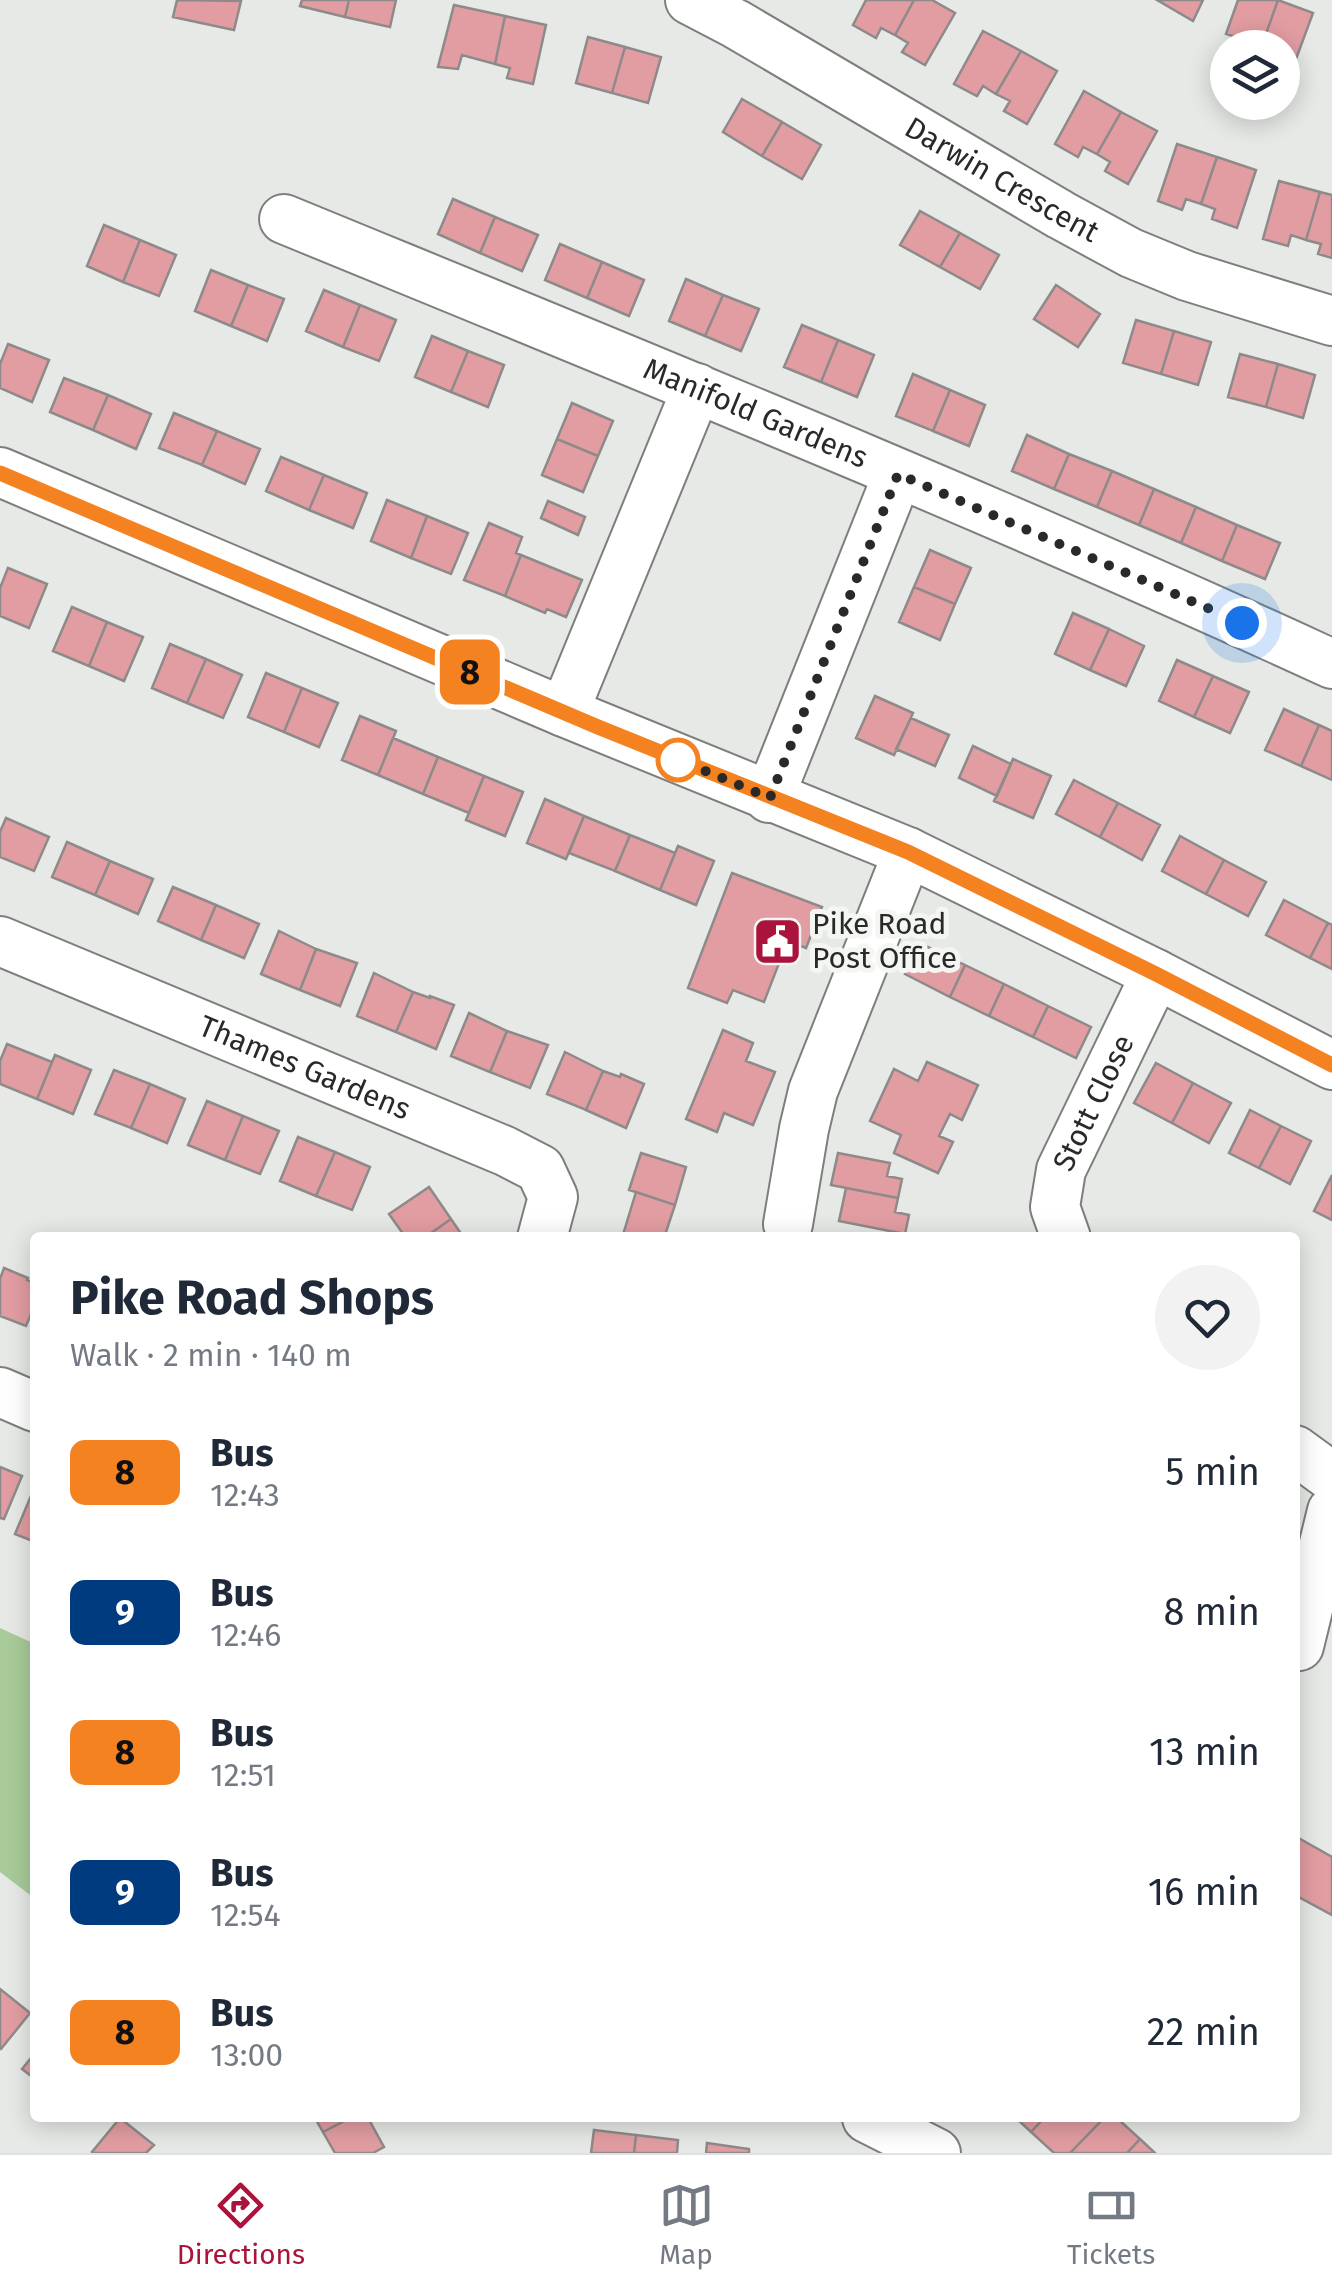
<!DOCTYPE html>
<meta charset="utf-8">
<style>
body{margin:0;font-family:"Fira Sans",sans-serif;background:#f2f2f3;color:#1f2937;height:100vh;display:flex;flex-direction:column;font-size:38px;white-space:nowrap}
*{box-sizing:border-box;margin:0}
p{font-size:32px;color:#747a83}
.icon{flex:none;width:55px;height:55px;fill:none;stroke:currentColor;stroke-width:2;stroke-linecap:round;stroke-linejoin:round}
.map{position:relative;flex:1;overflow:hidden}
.panel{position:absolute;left:30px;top:1232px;width:1270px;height:890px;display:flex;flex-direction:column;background:#fff;border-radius:10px;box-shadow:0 5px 25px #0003}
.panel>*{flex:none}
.badge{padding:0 20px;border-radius:15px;font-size:35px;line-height:65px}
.buttons{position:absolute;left:1210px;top:30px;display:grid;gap:20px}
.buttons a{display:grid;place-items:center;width:90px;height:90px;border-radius:50%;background:#fff;box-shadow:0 5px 25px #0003;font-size:50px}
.you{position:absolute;width:50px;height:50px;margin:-25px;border:8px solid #fff;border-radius:50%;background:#1a73e8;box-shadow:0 0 0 15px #1a73e833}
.map>.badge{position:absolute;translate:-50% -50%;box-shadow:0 0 0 5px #fff}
.round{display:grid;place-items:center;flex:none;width:105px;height:105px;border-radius:52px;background:#f2f2f3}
.headline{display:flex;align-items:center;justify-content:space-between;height:170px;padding:0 40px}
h1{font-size:48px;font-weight:700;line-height:75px}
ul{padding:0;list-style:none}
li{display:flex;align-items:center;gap:30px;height:140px;padding:0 40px}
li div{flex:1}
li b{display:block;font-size:38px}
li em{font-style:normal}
li .badge{min-width:110px;font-weight:700;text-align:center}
.dock{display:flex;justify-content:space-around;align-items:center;height:140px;border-top:2px solid #e0e1e3;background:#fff;font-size:28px;color:#747a83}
.dock a{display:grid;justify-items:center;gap:5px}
.dock .on{color:#aa143c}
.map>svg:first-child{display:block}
.green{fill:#a8cb99}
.building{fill:#e29da2;stroke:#8e8a8a;stroke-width:2.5}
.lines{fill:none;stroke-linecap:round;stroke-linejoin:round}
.minor-casing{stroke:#7d7f7c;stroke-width:52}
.minor{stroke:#fff;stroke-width:48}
.line-casing{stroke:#fff;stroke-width:22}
.line{stroke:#f58220;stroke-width:15}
.walk{stroke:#292a28;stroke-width:10;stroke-dasharray:0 18}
.stop-dot{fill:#fff;stroke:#f58220;stroke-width:5}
.labels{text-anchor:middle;stroke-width:10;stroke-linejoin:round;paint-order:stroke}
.street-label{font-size:30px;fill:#292a28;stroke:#f4f6f3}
.poi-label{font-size:30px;fill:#292a28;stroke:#f4f6f3;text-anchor:start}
</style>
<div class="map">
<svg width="1332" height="2153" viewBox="0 0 1332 2153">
<rect width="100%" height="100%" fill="#e6e9e5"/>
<!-- green -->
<path class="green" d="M0,1628l35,16 -1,254 -34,-26z"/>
<!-- building -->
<path class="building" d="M177,0l64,1 -7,29 -61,-13z
M302,0h47l-4,17 -45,-11z
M349,0h47l-6,27 -45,-10z
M866,0h48l-19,35 -14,-7 -5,10 -23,-13z
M914,0h18l23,13 -30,52 -23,-13 6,-9 -13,-8z
M1157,0h46l-10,21z
M1238,0h40l-16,45 -36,-11z
M1278,0l35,13 -17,46 -14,-4v-7h-13l-7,-3z
M454,5l51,11 -10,48 -33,-9 -4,14 -20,-2z
M505,16l41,9 -13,59 -26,-6 3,-10 -15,-4z
M983,31l38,20 -25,43 -13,-8 -6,10 -23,-12z
M588,37l37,10 -13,46 -36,-10z
M625,47l36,10 -13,46 -36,-10z
M1021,51l36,20 -30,53 -23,-13 6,-10 -14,-7z
M1084,91l37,21 -24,42 -14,-7 -5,10 -23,-13z
M742,99l40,23 -20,34 -39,-24z
M1121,112l36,19 -29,53 -23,-13 5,-9 -13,-8z
M782,122l39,23 -19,34 -40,-23z
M1177,144l40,13 -16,47 -15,-5 -4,11 -24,-9z
M1217,157l39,13 -19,58 -25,-9 3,-10 -14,-5z
M1279,181l41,11 -14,48 -15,-5 -3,11 -25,-7z
M1320,192l12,3v63l-14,-4 3,-10 -15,-4z
M453,199l42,18 -15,36 -42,-19z
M920,211l40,22 -20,34 -40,-22z
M495,217l43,18 -16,36 -42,-18z
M104,225l36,15 -17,42 -36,-16z
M960,233l39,22 -19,34 -40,-22z
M140,240l36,15 -17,41 -36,-14z
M560,244l42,18 -15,36 -42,-18z
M602,262l42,18 -15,36 -42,-18z
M211,270l37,15 -17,41 -36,-15z
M686,279l37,16 -18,41 -36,-15z
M248,285l36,14 -17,42 -36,-15z
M1056,285l44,29 -22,33 -44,-28z
M324,290l36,15 -17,42 -37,-16z
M723,295l36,14 -18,42 -36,-15z
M360,305l36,15 -17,41 -36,-14z
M1136,320l38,11 -13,43 -38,-11z
M802,325l36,15 -17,42 -37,-15z
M1174,331l37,11 -13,43 -37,-11z
M432,336l36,15 -17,41 -36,-15z
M838,340l36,15 -17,42 -36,-15z
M8,344l41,16 -17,42 -32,-14v-24z
M468,351l36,14 -16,42 -37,-15z
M1240,354l38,10 -12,43 -38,-10z
M1278,364l37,11 -12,43 -37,-11z
M913,374l37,16 -17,41 -37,-15z
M64,378l44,17 -15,35 -43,-18z
M950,390l35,15 -16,41 -36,-15z
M108,395l43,19 -15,35 -43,-19z
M572,403l41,18 -15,35 -41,-17z
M174,413l43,18 -15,34 -43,-17z
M217,431l43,18 -15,35 -43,-19z
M1027,435l42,19 -15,35 -42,-18z
M557,439l41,17 -15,36 -41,-17z
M1069,454l43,17 -15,36 -43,-18z
M281,457l43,18 -15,35 -43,-19z
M1112,471l42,18 -15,36 -42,-18z
M324,475l43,18 -14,35 -44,-18z
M1154,489l42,18 -15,36 -42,-18z
M387,500l40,16 -16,42 -40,-17z
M548,501l37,16 -7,18 -37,-17z
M1196,507l41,18 -15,36 -41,-18z
M427,516l41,17 -17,41 -40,-16z
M489,523l33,14 -6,16 5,2 -16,41 -41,-16z
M1237,525l43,18 -15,36 -43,-18z
M930,550l41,18 -16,36 -41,-17z
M521,555l61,25 -16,37 -19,-8 -2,4 -40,-17z
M8,568l39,16 -18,44 -29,-12v-28z
M914,587l41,17 -15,36 -41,-18z
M72,607l35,15 -18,44 -36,-15z
M1073,613l36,16 -19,41 -35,-16z
M107,622l36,15 -19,44 -35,-15z
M1109,629l35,17 -18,40 -36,-16z
M170,644l36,15 -19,44 -35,-15z
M206,659l36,16 -19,43 -36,-15z
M1177,660l36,16 -19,41 -35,-16z
M266,673l36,15 -18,44 -36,-15z
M1213,676l36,16 -19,41 -36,-16z
M302,688l36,15 -19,44 -35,-15z
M875,696l38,17 -19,42 -38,-17z
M1284,709l35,16 -18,41 -36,-16z
M360,716l36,15 -18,44 -36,-15z
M911,718l38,17 -14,31 -39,-17z
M1319,725l13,6v49l-31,-14z
M393,738l45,19 -15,37 -45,-19z
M973,746l38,18 -14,32 -38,-18z
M438,757l46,19 -15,37 -46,-19z
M1013,759l38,17 -18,42 -39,-17z
M484,776l39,16 -18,44 -39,-16z
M1074,780l44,23 -18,34 -44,-23z
M545,799l39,17 -18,43 -39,-16z
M1118,803l42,22 -18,35 -42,-23z
M584,816l46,19 -15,36 -46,-18z
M6,818l43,19 -15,34 -34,-14v-25z
M630,835l45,18 -15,37 -45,-19z
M1180,836l44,24 -18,34 -44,-23z
M67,842l43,19 -15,34 -43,-18z
M678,846l36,15 -18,44 -36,-15z
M1224,860l42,22 -18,34 -42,-22z
M110,861l43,18 -15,35 -43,-19z
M732,873l90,34 -16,41 -30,-12 -7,17 12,5 -17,44 -31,-12 -6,13 -39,-15z
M173,887l43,18 -15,35 -43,-19z
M1284,900l44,23 -18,35 -44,-23z
M216,905l43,19 -15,34 -43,-18z
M1328,923l4,2v44l-22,-11z
M279,931l37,18 -16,41 -39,-16z
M920,943l45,22 -15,32 -45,-23z
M316,949l41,14 -17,43 -40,-16z
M965,965l39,19 -15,32 -39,-19z
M374,973l39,19 -17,40 -39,-16z
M1004,984l44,22 -15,31 -44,-21z
M413,992l17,6v-2l24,9 -18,44 -40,-17z
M1048,1006l43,21 -15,31 -43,-21z
M469,1013l38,18 -17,41 -39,-16z
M723,1030l30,13 -7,18 29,11 -22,53 -29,-12 -7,19 -31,-13z
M507,1031l41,14 -18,43 -40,-16z
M7,1044l45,18 -15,37 -37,-15v-23z
M565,1052l38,19 -17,39 -39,-16z
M55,1055l36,15 -18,44 -36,-15z
M927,1062l51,23 -16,35 -12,-6 -11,22 14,6 -15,31 -44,-20 7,-18 -31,-14 24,-52 24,12z
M1156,1063l37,20 -21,40 -38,-20z
M114,1070l36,14 -19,44 -36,-14z
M603,1071l17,6 1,-3 23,10 -18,44 -40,-18z
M1193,1083l38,20 -22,40 -37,-20z
M150,1084l35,15 -18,44 -36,-15z
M207,1101l36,15 -18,44 -37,-15z
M1250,1110l31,16 -22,42 -30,-15z
M243,1116l36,15 -19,43 -35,-14z
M1281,1126l30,15 -21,43 -31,-16z
M298,1137l37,15 -19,44 -36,-15z
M335,1152l35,15 -18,43 -36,-14z
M641,1153l45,14 -11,38 -46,-15z
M838,1153l52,10 -3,13 15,3 -4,19 -67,-13z
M1332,1175v45l-18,-9z
M429,1187l22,32 -27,19h-18l-17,-24z
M846,1188l52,10 -3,14 14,3 -4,19 -66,-13z
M636,1192l39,13 -11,33h-42z
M451,1219l13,19h-40z
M4,1268l24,10 -1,2 8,3v22l-9,21 -26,-10v-37z
M0,1467l22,9 -18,43 -4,-1z
M33,1491h2v51l-20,-8z
M1295,1836l37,21v58l-37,-20z
M0,1989l30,24 -29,36 -1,-1z
M35,2053v26l-13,-10z
M120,2118l34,27 -8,8h-53l-1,-1z
M315,2118h35l-27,14z
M350,2118h18l16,29 -11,6h-38l-12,-21z
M1016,2118h28l-13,14z
M1044,2118h60l-34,35h-16l-23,-21z
M1104,2118h13l23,21 -13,14h-57z
M594,2130l42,5 -2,18h-43z
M636,2135l42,5 -1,13h-43z
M1140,2139l15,14h-28z
M707,2143l42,6v4h-43z"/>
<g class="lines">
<defs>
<g id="minor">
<path id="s1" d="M690,0l46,24 325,191 70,38 56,23 145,45"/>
<path id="s2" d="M284,219c351,144 703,286 1048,445"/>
<path d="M0,472l564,240 344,140 248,122 176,91"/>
<path d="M564,712l133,-324"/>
<path d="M769,798l129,-324"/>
<path id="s3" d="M0,941l505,210 35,18 13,28 -11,41"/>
<path d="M788,1224l16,-95 9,-38 95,-239"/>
<path id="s4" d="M1066,1238l-11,-31 6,-37 95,-196"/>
<path d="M0,1392l35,15"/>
<path d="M1295,1450l37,27"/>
<path d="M1299,1646l33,-135"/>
<path d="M867,2118l69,35"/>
</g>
</defs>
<!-- minor casing -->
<use href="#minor" class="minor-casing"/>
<!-- minor -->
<use href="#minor" class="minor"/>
</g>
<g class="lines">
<defs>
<path id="line" d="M0,473l598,254 310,125 248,122 176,91"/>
</defs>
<!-- line casing -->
<use href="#line" class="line-casing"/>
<!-- line -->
<use href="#line" class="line"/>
<!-- walk -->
<path class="walk" d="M678,760l-11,-5 103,43 128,-324 344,149"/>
</g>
<!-- icons -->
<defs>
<symbol id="civic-square" viewBox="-11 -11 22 22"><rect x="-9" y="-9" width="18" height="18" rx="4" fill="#aa143c" stroke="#f4f6f3"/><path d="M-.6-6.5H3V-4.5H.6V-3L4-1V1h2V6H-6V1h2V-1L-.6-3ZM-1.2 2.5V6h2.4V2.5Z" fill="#fff"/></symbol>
</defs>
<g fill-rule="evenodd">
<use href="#civic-square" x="750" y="914" width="55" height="55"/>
</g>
<!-- markers -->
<circle class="stop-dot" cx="678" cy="760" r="20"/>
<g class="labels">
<!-- street labels -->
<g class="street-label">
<text dy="10" stroke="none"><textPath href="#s1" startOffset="360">Darwin Crescent</textPath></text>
<text dy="10" stroke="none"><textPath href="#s2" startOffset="510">Manifold Gardens</textPath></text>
<text dy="10" stroke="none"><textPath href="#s3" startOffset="330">Thames Gardens</textPath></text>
<text dy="10" stroke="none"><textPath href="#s4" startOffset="145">Stott Close</textPath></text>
</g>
<!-- poi labels -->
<g class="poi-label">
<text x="812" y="934">Pike Road<tspan x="812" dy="34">Post Office</tspan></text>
</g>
</g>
</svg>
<div class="buttons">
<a><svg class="icon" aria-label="layers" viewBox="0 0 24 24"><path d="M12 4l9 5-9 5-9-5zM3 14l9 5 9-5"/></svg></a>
</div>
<div class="you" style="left:1242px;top:623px"></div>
<b class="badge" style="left:470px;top:672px;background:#f58220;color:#111">8</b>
<section class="panel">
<div class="headline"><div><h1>Pike Road Shops</h1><p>Walk · 2 min · 140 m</p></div><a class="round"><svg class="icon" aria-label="heart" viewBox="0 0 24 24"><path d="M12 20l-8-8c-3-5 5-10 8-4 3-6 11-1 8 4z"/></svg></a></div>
<ul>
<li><span class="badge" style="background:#f58220;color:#111">8</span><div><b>Bus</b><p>12:43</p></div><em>5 min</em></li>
<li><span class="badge" style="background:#003b80;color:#fff">9</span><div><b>Bus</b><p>12:46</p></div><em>8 min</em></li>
<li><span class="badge" style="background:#f58220;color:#111">8</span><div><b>Bus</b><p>12:51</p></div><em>13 min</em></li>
<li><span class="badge" style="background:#003b80;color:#fff">9</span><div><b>Bus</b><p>12:54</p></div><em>16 min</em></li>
<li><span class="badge" style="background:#f58220;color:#111">8</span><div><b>Bus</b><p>13:00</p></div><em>22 min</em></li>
</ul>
</section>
</div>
<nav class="dock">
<a class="on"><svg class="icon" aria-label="directions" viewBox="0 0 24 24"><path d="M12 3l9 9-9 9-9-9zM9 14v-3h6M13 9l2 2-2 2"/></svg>Directions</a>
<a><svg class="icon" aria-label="map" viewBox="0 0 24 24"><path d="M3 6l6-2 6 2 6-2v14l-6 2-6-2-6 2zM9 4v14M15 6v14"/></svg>Map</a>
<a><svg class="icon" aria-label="tickets" viewBox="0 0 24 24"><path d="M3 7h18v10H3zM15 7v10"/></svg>Tickets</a>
</nav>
